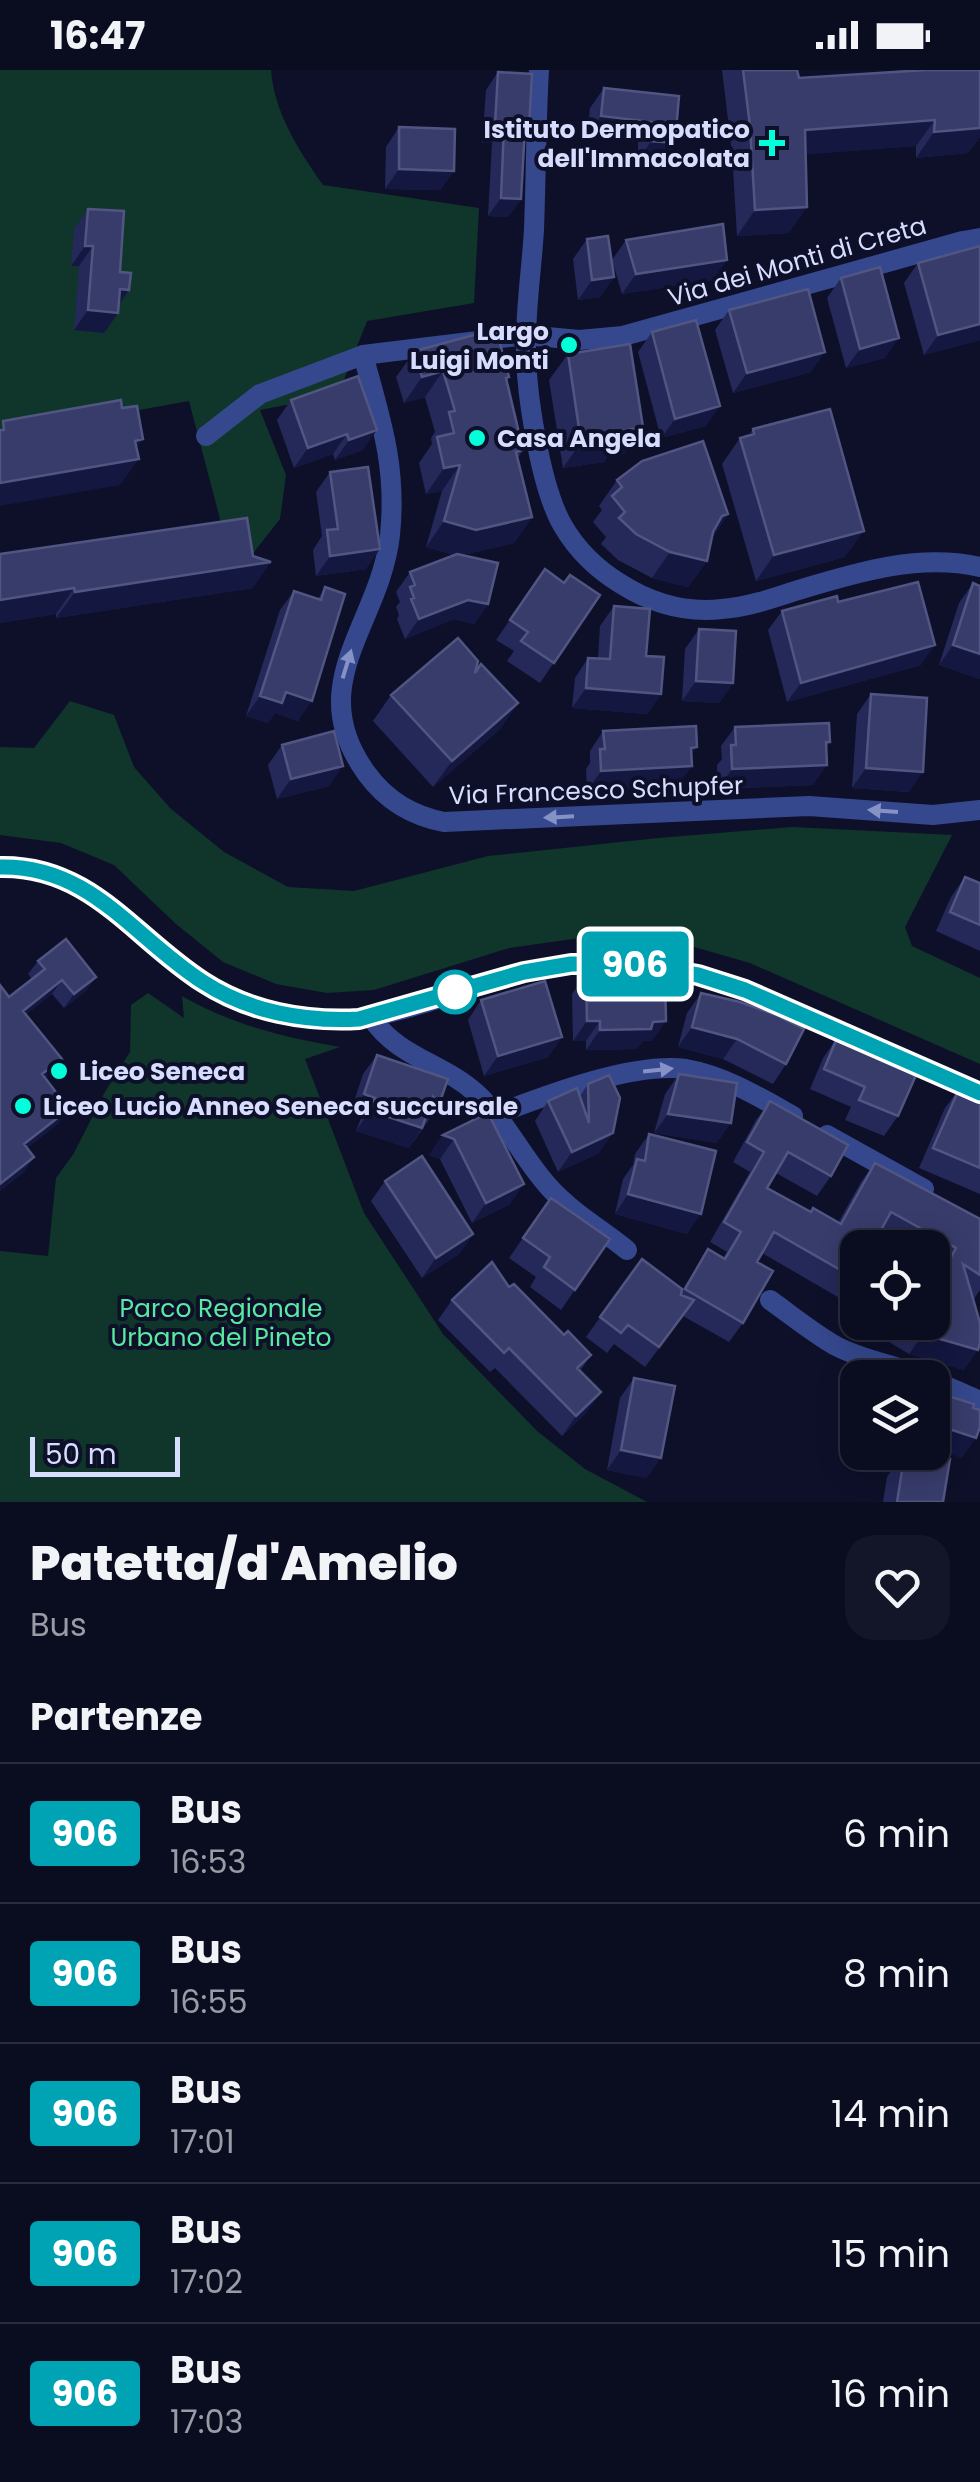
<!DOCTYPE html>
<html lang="it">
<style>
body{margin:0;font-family:Poppins,sans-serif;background:#131529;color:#f1f3f6;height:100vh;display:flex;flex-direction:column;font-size:38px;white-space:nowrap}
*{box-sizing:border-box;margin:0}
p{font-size:32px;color:#999ba5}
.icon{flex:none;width:55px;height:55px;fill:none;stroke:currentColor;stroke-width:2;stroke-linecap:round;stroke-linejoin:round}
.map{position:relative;height:1432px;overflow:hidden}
.details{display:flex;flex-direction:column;background:#0a0c20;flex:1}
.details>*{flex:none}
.badge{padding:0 20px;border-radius:8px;font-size:35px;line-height:65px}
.buttons{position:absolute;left:840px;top:1160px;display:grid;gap:20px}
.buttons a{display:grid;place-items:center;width:110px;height:110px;border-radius:20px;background:#0a0c20;box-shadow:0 5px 25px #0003,0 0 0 2px #2a2c3e;font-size:50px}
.scale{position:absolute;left:30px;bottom:25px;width:150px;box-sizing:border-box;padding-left:10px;border:5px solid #d7ddff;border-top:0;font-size:28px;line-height:35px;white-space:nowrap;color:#d7ddff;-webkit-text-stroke:8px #0e102a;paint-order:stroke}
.map>.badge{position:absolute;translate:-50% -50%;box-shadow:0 0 0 5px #fff}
h2{padding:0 30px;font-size:38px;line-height:90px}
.round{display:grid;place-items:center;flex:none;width:105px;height:105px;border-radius:30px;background:#131529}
.summary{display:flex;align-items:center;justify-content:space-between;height:170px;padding:0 30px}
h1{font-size:48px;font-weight:800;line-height:75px}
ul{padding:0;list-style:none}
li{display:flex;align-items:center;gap:30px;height:140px;padding:0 30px;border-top:2px solid #2a2c3e}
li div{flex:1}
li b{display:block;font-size:38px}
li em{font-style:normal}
li .badge{min-width:110px;font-weight:700;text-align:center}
.status{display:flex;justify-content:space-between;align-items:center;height:70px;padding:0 50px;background:#0a0c20;direction:ltr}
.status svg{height:28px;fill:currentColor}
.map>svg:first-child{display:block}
.green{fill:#10352a}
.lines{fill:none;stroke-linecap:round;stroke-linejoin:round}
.street{stroke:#35488d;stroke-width:20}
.wall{fill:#252959;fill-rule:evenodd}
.shaded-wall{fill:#14173f}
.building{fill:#383c6b;stroke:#515582;stroke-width:2.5}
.oneway{fill:#8692c6}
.line-casing{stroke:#fff;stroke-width:22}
.line{stroke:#00a3b4;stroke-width:15}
.poi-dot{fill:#03ffd9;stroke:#0e102a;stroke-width:4}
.stop-dot{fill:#fff;stroke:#00a3b4;stroke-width:5}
.labels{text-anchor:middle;stroke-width:8;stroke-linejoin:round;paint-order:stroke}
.poi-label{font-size:25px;font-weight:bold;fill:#d7ddff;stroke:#0e102a;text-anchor:start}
.street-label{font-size:25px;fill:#d7ddff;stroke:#0e102a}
.park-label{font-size:25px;fill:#58eaa1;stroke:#0e102a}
</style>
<div class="status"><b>16:47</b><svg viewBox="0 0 49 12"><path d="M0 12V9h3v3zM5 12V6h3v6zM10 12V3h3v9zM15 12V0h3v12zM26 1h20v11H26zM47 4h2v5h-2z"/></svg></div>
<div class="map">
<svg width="980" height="1432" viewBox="0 0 980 1432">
<rect width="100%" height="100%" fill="#0e102a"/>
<!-- green -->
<path class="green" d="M0,0h271c3,42 28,81 52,115l156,23 -5,95 -107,18 -29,74 -78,15 26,65 -6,44 -45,57 -46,-175 -189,34z
M70,631l44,14 20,52 36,41 54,44 64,35 66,4 134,-35 170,-18 135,-11 159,8 -47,92 7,19 68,32v86l-230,-101 -87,-25 -69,-2 -85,12 -135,42 -47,3 -51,-9 -53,-22 -47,-38 -62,-59 -53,-22 -61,-8v-88l34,1z
M148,923l36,25 -2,-22c50,29 102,41 158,51l-35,12 59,154 79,121 94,97 48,38 62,33h-647v-251l48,5 8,-78 18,-25 32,-63 24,-38 1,-47z"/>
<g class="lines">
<!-- street -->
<path class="street" d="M539,0c-3,53 -3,106 -5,159 -2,37 -8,75 -8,113 -1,46 14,145 37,184 14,24 35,44 58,58 30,19 65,29 101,25 25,-2 49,-10 73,-18 60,-18 122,-38 185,-24
M363,285c18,65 34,112 27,180 -10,90 -89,149 -23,239 19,26 46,42 77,48l365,-16 124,9 47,-5
M206,366l54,-42 103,-39 163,-20 53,5 44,-4 340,-95 17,-3
M0,797c83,-1 118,52 178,98 52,40 115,58 181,54 72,-12 139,-46 213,-55 94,-11 179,28 262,65 48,22 97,43 146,64
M371,947c27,41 71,45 106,77 29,27 45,63 71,92 22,25 53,43 79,64
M497,1044c50,-19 136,-52 189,-45 37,6 75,29 107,47
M827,1065l97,54
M770,1230c21,15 43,33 66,46 28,15 62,19 91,32
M932,1310l48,21"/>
</g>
<!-- wall -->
<path class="wall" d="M722,0h75l2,8 107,-8h74v67l-12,16 -52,5v-12l-110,8 -17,79 -52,3 -5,-84z
M498,2l26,62 -3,65 -13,18 -20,-1 4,-73h-10l4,-53z
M604,18l75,8 -4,47 -14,20 -23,-2v-19l-51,-6 3,-28z
M399,57l55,44 -14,19 -55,-1 1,-42z
M88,139l41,81 -11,16v7l-14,20 -30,-3 5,-64h-8l3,-37z
M587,169l27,38 -14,20 -22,3 -5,-41z
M626,170l87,40 -91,14 -10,-34z
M918,193l62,77 -56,15 -20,-72z
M841,208l44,80 -39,10 -19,-70z
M729,240l82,62 -78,21 -18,-63z
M652,262l54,94 -45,12 -23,-86z
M415,281l92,29 16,70 -5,8 14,59 -18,26 -52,12 26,49 -14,20 -20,-5 -49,20 -8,-20 2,-4 -3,-8 4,-5 -4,-10 14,-20 44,-17 -28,-8 16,-56 -16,3 -7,-31 13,-19 -1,-6 4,-6 -10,-35 -21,6 -8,-26z
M568,284l57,99 -17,3 -4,6 -41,6 -14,-88z
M358,306l5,74 -28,10 -2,-6 -39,14 -17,-48 14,-20z
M753,359l92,128 -89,24 -34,-117 18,-26 8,-2z
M330,402l36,97 -50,7 -3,-26 9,-14 -6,-44z
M617,410l111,34 -16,24 -5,23 -19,26 -36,-9 -34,-18 -17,-16 5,-7 -13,-15 9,-12 -3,-4z
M0,484l253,34 -197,30v-4l-56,9z
M545,499l19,14 36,12 -60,88 -33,-22 7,-10 -18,-11z
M973,513l7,96 -41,-14 20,-62z
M325,517l-27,134 -23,-8 -7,10 -22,-7 34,-106 14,-19 24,8z
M838,532l83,63 -134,37 -19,-72 14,-19z
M614,536l32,50 15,38 -14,20 -75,-6 3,-30 13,-20h10l2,-32z
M699,559l34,54 -14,20 -37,-2 3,-52z
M475,603l43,30 -18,26 -67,58 -60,-66 18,-26z
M871,624l38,98 -57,-4 5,-74z
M735,657l95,15 -4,5 -13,38 -95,4 -1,-24 5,-6 -1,-13z
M603,661l75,55 -91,5 -1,-22 4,-6v-12z
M282,675l47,41 -52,13 -9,-34z
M965,807l15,6v68l-44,-20 15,-34z
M38,891l58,16 -10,14 -22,17 -12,-14 -26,20 36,45 -10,14 -7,5 14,45 -32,25 -2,23 -25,20v-206l9,12 23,-18 -4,-5z
M586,905l66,66h-9l-6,8 -51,1v-9h-13l-1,-47z
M701,923l85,71 -13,20 -50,-25 -45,-12 9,-34z
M481,930l81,37 -14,20 -64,19 -16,-56z
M837,968l61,78 -14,20 -39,-16 6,-13 -41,-18 13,-31z
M377,985l71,24 -10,28 -29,41 -53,-17 5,-13 -11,-4 13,-40z
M679,1004l38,69 -63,-10 11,-39z
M588,1014l11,69 -41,19 -23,-51 13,-20 32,-5z
M959,1019l21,9v96l-61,-26 26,-60z
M770,1031l61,75 -14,20 -41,-23 -9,15 43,24 28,11 23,-41 14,-19 105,56v71l-6,9 -10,71 -55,-16 -60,-36 6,-11 -93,-54 -5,9 -14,61 -14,19 -46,-26 -38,51 -31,-23 -7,9 -21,-16 56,-78 40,31 26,-41 15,9 4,-6 -17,-10 40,-70 -17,-10 23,-42zM879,1163l26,15h27v15l10,5 -4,8 -6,46h-74v-74z
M488,1043l22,91 -38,19 -32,-64 -11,-4 14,-20z
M649,1064l38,100 -72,-20 8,-35 10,-14 2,-11z
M385,1111l88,53 -14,20 -37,24 -51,-77z
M551,1128l59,41 -49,71 -31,-23 6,-10 -27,-19z
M509,1217l55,48 27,20 -11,16 7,41 -25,24 -67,-68 -5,4 -52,-52 14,-20z
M634,1308l13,100 -40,-8 13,-72z
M858,1315v24l-10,-3 5,-15z
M904,1382l39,50h-60l4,-25z"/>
<!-- shaded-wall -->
<path class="shaded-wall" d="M601,46l51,6 -14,20 -51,-6z
M935,50l-19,26 -129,10 18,-26z
M980,54v13l-12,16 -52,5 18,-26z
M495,55l9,1 -12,17h-10z
M651,71l24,2 -14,20 -23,-2z
M399,99l55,2 -14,19 -55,-1z
M501,128l20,1 -13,18 -20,-1z
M807,137l-18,26 -52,3 18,-26z
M85,176h8l-14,20h-8z
M727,190l-14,20 -91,14 14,-20z
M614,207l-14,20 -22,3 14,-20z
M120,219l9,1 -14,20z
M88,240l30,3 -14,20 -30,-3z
M980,254v16l-56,15 14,-20z
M899,268l-14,20 -39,10 14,-19z
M825,282l-14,20 -78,21 14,-20z
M443,301l-18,26 -21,6 18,-26z
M720,336l-14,20 -45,12 14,-19z
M643,357l-18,26 -17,3 -4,6 -41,6 18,-26 41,-11z
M377,360l-14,20 -28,10 14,-20z
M347,364l-14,20 -39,14 14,-20z
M143,369l-16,22 12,-2 -19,26 -120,21v-23z
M460,395l-18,26 -16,3 18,-26z
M728,444l-18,26 -6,2 18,-26z
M532,447l-18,26 -56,13 -32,-9 18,-26z
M864,461l-19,26 -89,24 18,-26z
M380,479l-14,20 -50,7 14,-20z
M670,482l37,9 -19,26 -36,-9z
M271,492l-18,26 -197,30 19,-26z
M74,518l-18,26 -56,9v-23z
M468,530l20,4 -14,20 -20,-5 -49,20 14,-20z
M935,575l-14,20 -134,37 14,-19z
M953,575l27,9v25l-41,-14z
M696,611l37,2 -14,20 -37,-2z
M586,618l75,6 -14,20 -75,-6z
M286,622l26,9 -14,20 -23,-8 -7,10 -22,-7 14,-20z
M518,633l-18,26 -67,58 19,-26z
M697,677l-13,20 8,-1 -14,20 -91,5 14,-20z
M827,695l-14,20 -95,4 14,-20z
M343,696l-14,20 -52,13 14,-20z
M866,698l57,4 -14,20 -57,-4z
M96,907l-10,14 -22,17 10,-14z
M62,910l-10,14 -38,30 9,-13z
M587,951h13l-14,20h-13z
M666,951l-14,20h-9l-6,8 -51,1 14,-20 53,-8z
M692,957l45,12 -14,20 -45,-12z
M562,967l-14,20 -64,19 14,-20z
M62,989l-10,14 -20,15 10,-14z
M364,1024l11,4 -14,20 -11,-4z
M69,1039l-10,14 -45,35 10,-14z
M370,1041l52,17 -13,20 -53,-17z
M668,1044l63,9 -14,20 -63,-10z
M613,1063l-14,20 -41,19 14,-20z
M443,1065l11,4 -14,20 -11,-4z
M34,1087l-9,14 -25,20v-7z
M524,1114l-14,20 -38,19 14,-20z
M628,1124l73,20 -14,20 -72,-20z
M473,1164l-14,20 -37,24 14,-20z
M923,1264l55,16 -14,20 -55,-16z
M601,1322l-14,20 -25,24 14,-20z
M858,1323v16l-10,-3z
M935,1350l6,2 -9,12v-10z
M940,1356l36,12 -14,20 -30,-10v-11z
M621,1380l40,8 -14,20 -40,-8z"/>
<!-- building -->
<path class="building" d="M743,0h54l2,8 127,-8h54v58l-46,4 1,-12 -130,10 2,77 -52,3 -5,-84z
M498,2l34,2 -3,53h-4l-4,72 -20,-1 3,-72 -9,-1z
M604,18l75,8 -4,47 -24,-2 1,-19 -51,-6z
M399,57l56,2 -1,42 -55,-2z
M88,139l36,2 -4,61 11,1 -2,17 -9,-1 -2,24 -30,-3 5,-64h-8z
M723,154l4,36 -91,14 -10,-34z
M608,166l6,41 -22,3 -5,-41z
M980,176v78l-42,11 -20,-72z
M880,197l19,71 -39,11 -19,-71z
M808,219l17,63 -78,21 -18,-63z
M696,250l24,86 -45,13 -23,-87z
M496,259l13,48 -3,1 17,72 -7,2 16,65 -56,13 -32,-9 16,-56 -16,3 -7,-31 17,-4 -5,-21 6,-1 -12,-40 -21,6 -7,-26z
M630,274l13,83 -21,4v5l-41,6 -13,-88z
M358,306l19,54 -28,10 -2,-6 -39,14 -17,-48z
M121,330l1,8 15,-2 6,33 -8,2 4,18 -139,24v-53h4l-1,-9z
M830,339l34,122 -90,24 -34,-117 14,-4 -1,-5z
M703,371l25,73 -6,2 -9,16 -6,29 -37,-9 -34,-18 -17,-16 6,-6 -13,-16 10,-9 -5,-7 25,-19z
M368,397l12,82 -50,7 -3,-26 11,-1 -8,-57z
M247,448l6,38 18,6 -196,30 -1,-4 -74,12v-46z
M457,484l41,9 -10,41 -20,-4 -49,19 -8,-20 3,-1 -4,-11 5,-2 -5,-13z
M545,499l19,14 6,-8 30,20 -46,68 -33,-22 7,-9 -18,-12z
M918,512l17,63 -134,38 -19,-72 55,-15 1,6z
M973,513l7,3v68l-27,-9z
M325,517l20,7 -33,107 -26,-9 -4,11 -22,-7 34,-105 27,9z
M614,536l36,3 -4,47 18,1 -3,37 -75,-6 2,-30 22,1z
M699,559l37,2 -3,52 -37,-2z
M458,568l20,23 -3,12 6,-9 37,39 -66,58 -61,-66z
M871,624l56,4 -4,74 -57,-4z
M829,653l1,19h-4l1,23 -95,4 -1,-24h5l-1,-18z
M696,656l1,21 -6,1 1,18 -91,5 -1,-22h5l-2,-18z
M334,661l9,35 -52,13 -9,-34z
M965,807l15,6v42l-30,-13z
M66,869l30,38 -22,17 -12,-14 -39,31 39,48 -20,15 27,35 -45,35 10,13 -34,27v-199l9,12 36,-28 -7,-8z
M665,904l1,47 -13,1 -2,7 -51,1v-9h-13l-1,-46z
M545,911l17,56 -64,19 -17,-56z
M701,923l39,9 36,13 28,14 -18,35 -49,-25 -45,-12z
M837,968l80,35 -19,43 -39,-16 6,-13 -41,-18z
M377,985l71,24 -10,28 -5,-10 -11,31 -52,-17 5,-13 -11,-4z
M679,1004l58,9 -6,40 -63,-9z
M609,1005l11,23 -7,35 -41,19 -24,-51 29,-13 12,35 -1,-39z
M959,1019l21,9v70l-47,-20z
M770,1031l78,44 -17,31 -43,-24 -21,36 44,24 2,-4 28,16 34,-61 105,56v56l-17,-11 17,59v19l-2,8 -55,-16 -19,-12h28v-50l8,5 16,-29 -65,-36 -15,27 14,9h-32v32l-84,-48 -17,30 16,9 -30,52 -58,-34 23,-40 17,10 16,-27 -17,-10 40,-70 -17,-10z
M488,1043l36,71 -38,19 -32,-64 -11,-4z
M649,1064l67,17 -15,63 -73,-20 9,-35 8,2z
M422,1086l51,78 -37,24 -51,-77z
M551,1128l59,41 -35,51 -31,-23 6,-10 -27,-19z
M642,1189l40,30 -1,6 13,5 -35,47 -31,-22 -7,8 -21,-16z
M492,1192l17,25 5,-3 50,51 4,-4 23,24 -14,13 24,24 -25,24 -67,-68 -5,5 -52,-53z
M867,1301l21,7h-23z
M634,1308l41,8 -14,72 -40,-8z
M932,1321l42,13 -1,4 7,2v17l-4,11 -36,-12 1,-4 -6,-2 1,-4 -4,-1z
M905,1382l45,7 -7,43h-46z"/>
<!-- one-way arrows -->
<defs><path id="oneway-solid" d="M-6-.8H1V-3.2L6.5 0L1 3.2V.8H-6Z" transform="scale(2.5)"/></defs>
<g class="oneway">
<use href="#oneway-solid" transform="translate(347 594) rotate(-73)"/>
<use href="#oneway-solid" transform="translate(883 741) rotate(-176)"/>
<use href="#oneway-solid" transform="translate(559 747) rotate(177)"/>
<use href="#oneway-solid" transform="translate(658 1000) rotate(-6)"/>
</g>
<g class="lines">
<defs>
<path id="line" d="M0,797c91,-2 134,71 203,115 46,30 102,40 156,37l165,-47 47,-8h66l61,11 47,15 235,103"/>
</defs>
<!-- line casing -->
<use href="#line" class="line-casing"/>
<!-- line -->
<use href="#line" class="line"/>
</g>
<!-- markers -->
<g class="poi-dot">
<path d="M767 58h10v10h10v10h-10v10h-10v-10h-10v-10h10z"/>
<circle cx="569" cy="275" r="10"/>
<circle cx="477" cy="368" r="10"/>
<circle cx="59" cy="1001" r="10"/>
<circle cx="23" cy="1036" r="10"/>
</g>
<circle class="stop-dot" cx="455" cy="922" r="20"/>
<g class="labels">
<!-- poi labels -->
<g class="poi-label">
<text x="750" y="68" text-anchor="end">Istituto Dermopatico<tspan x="750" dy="29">dell'Immacolata</tspan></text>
<text x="549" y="270" text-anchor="end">Largo<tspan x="549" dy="29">Luigi Monti</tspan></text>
<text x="497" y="377">Casa Angela</text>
<text x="79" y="1010">Liceo Seneca</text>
<text x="43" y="1045">Liceo Lucio Anneo Seneca succursale</text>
</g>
<!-- street labels -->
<g class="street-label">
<text transform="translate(797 191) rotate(-16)" y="9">Via dei Monti di Creta</text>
<text transform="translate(596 720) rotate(-2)" y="9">Via Francesco Schupfer</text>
</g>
<!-- park labels -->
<g class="park-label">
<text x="221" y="1247">Parco Regionale<tspan x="221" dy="29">Urbano del Pineto</tspan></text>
</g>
</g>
</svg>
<div class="buttons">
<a><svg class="icon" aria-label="locate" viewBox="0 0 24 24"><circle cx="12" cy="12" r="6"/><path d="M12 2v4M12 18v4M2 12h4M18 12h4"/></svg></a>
<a><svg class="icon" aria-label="layers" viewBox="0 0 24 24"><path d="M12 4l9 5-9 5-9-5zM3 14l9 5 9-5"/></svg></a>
</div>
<div class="scale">50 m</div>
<b class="badge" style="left:635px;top:894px;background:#00a3b4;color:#fff">906</b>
</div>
<section class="details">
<div class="summary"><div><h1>Patetta/d'Amelio</h1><p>Bus</p></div><a class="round"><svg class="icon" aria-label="heart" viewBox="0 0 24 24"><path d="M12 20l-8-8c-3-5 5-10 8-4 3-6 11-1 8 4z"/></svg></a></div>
<h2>Partenze</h2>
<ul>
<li><span class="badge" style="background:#00a3b4;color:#fff">906</span><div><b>Bus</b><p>16:53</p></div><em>6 min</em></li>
<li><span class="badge" style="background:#00a3b4;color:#fff">906</span><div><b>Bus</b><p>16:55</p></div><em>8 min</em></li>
<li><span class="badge" style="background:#00a3b4;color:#fff">906</span><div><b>Bus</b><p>17:01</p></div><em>14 min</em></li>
<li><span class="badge" style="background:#00a3b4;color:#fff">906</span><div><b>Bus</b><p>17:02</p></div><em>15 min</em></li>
<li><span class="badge" style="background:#00a3b4;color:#fff">906</span><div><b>Bus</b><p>17:03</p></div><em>16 min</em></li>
</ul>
</section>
